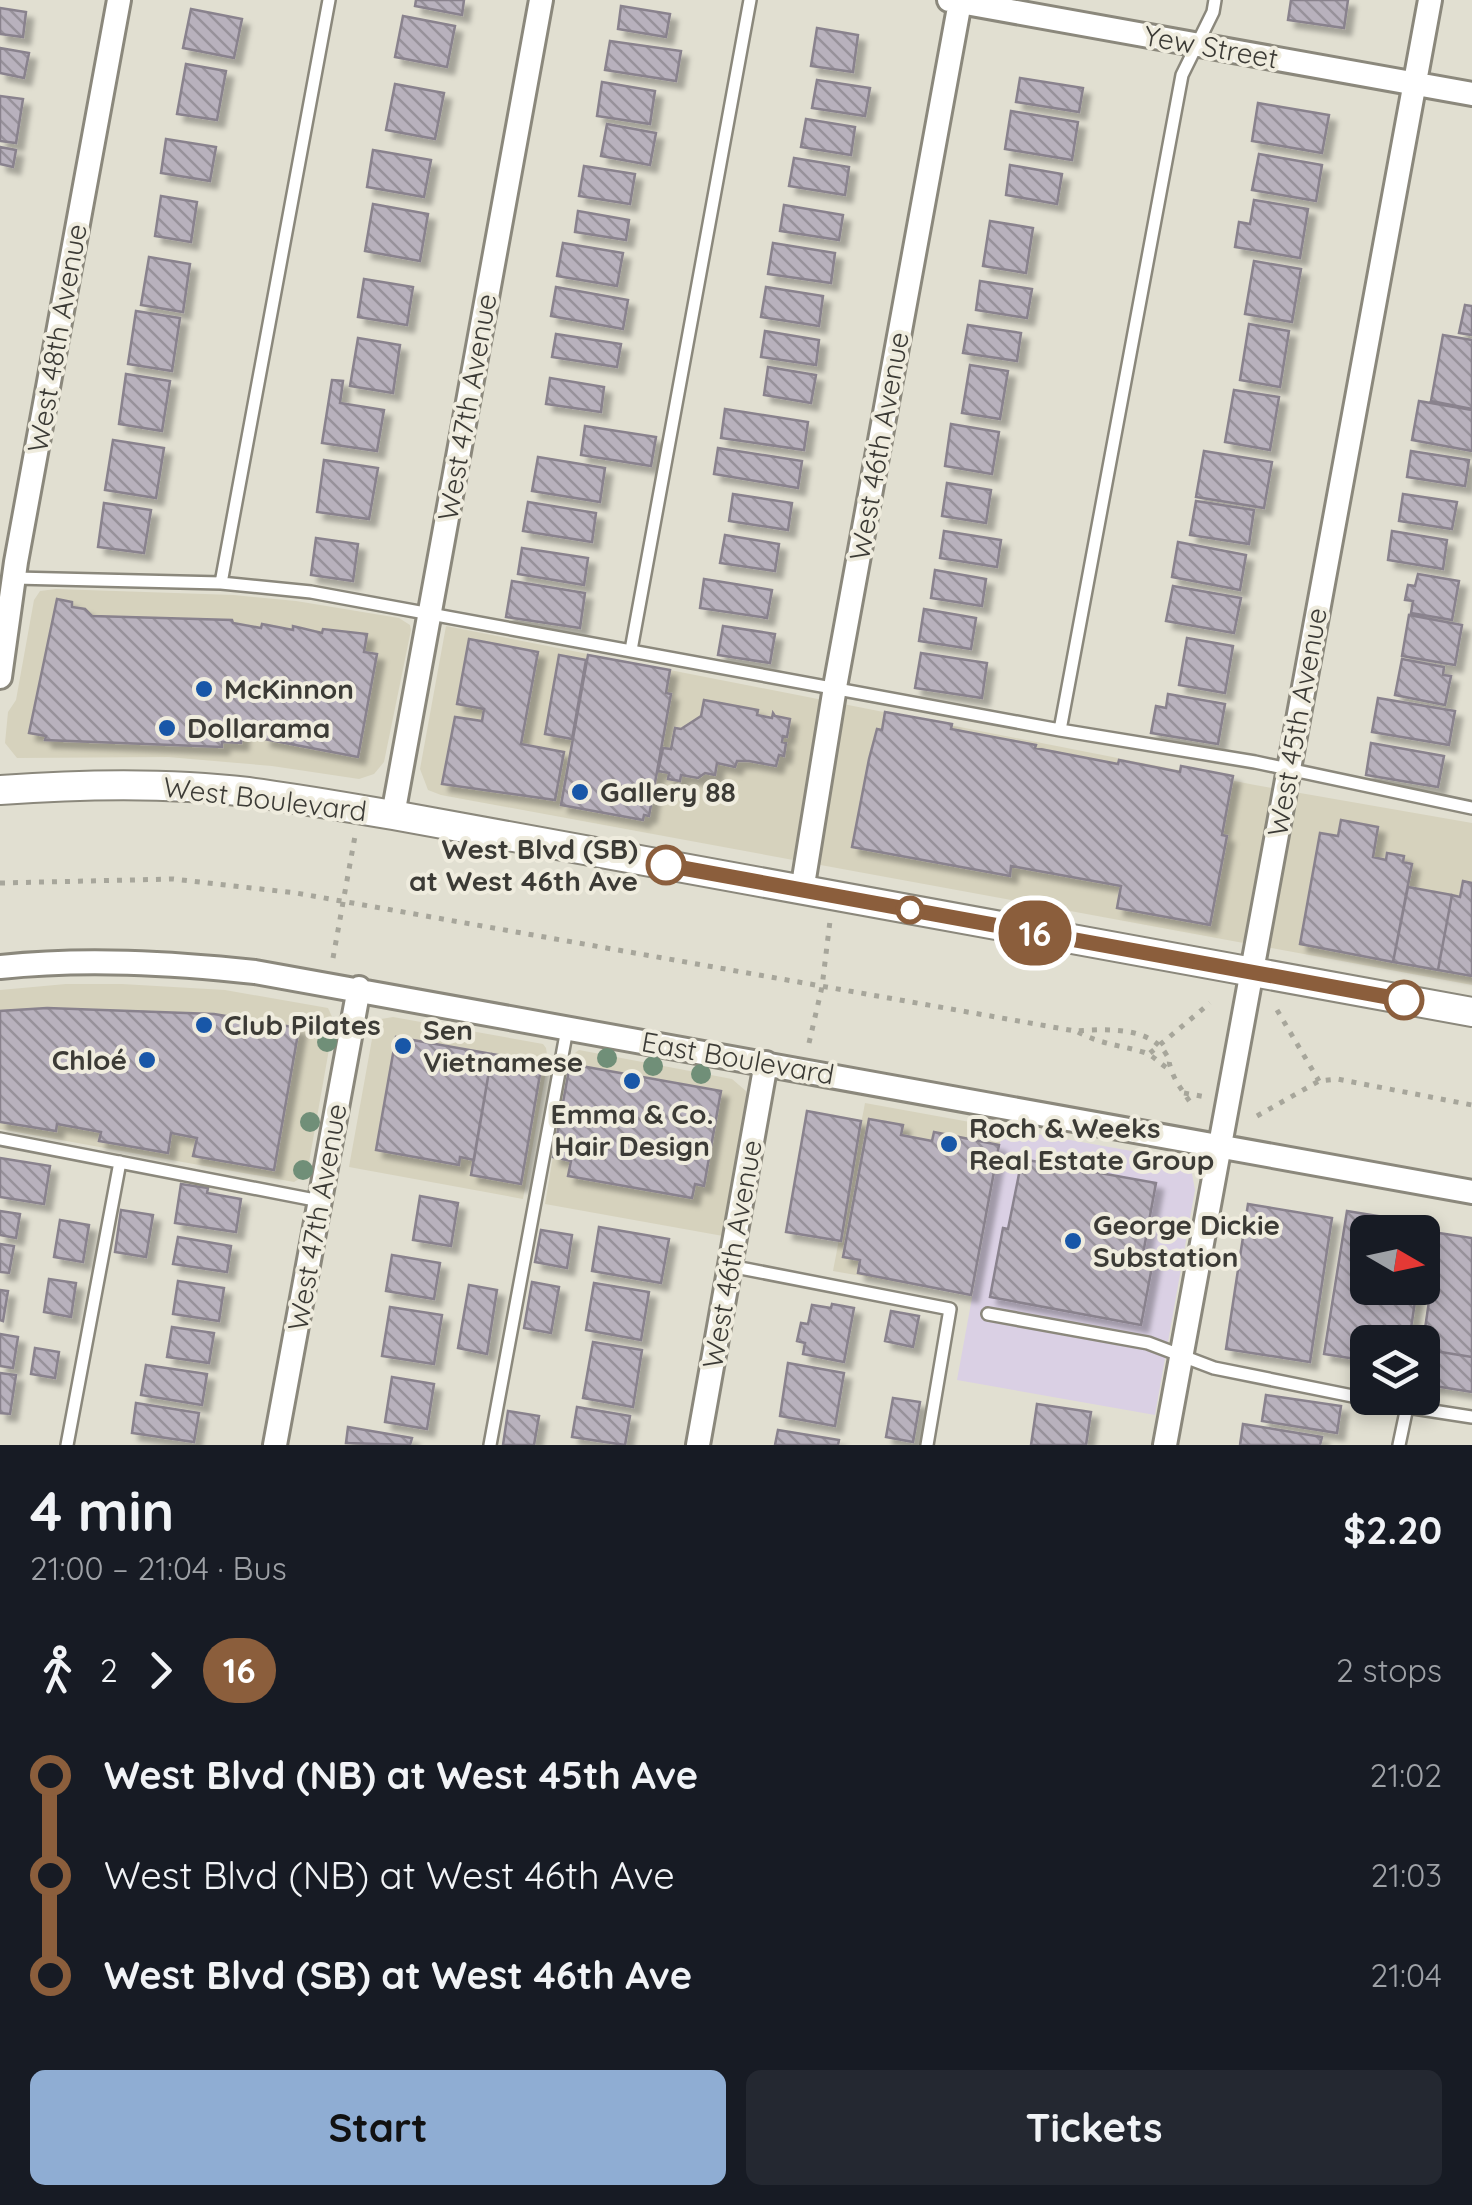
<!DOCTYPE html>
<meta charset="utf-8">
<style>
body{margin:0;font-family:Quicksand,sans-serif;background:#242831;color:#f1f3f6;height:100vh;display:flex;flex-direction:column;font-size:38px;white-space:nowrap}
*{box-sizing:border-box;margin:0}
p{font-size:32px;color:#9ea1a6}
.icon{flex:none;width:55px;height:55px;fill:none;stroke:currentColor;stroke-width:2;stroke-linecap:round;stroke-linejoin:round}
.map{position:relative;height:1445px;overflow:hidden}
.details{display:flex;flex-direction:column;background:#171b24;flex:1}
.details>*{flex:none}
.badge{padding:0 20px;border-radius:32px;font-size:35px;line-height:65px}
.needle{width:65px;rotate:99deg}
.tools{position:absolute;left:1350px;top:1215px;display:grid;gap:20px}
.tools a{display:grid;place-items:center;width:90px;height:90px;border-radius:15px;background:#171b24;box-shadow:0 5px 15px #0003;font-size:50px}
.map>.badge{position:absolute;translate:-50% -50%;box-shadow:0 0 0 5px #fff}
.legs{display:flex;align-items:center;gap:15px;height:110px;padding:0 30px;font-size:32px}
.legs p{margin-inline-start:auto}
.overview{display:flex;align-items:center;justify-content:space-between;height:170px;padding:0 30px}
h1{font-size:55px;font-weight:700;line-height:75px}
.primary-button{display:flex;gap:20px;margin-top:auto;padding:20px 30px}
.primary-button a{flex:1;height:115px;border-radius:15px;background:#8fadd3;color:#111;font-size:40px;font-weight:700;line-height:115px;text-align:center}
.primary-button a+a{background:#242831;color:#f1f3f6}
ul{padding:0 30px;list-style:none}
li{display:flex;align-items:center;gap:35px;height:100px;font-size:38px}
li i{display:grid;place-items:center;width:15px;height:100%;margin:0 12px;background:currentColor}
li i::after{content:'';width:25px;height:25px;margin:-12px;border:8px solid;border-radius:50%;background:#171b24}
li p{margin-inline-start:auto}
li:first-child i{background:linear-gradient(#0000 50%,currentColor 0)}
li:last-child i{background:linear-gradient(currentColor 50%,#0000 0)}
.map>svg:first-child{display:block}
.built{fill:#d6d2bd}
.industrial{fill:#dad0e4}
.building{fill:url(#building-back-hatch);stroke:#89828d;stroke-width:2.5;filter:url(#shadow)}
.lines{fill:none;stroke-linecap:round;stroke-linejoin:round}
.service-casing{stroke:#8b887c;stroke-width:16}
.minor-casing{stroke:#8b887c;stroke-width:28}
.tertiary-casing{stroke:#8b887c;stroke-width:32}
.path{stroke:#a7a69b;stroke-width:5;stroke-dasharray:5 8;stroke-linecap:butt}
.service{stroke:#fff;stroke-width:11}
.minor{stroke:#fff;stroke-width:22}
.tertiary{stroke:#fff;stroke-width:28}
.tree{fill:#708f78}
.line-1-casing{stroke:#fff;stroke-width:22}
.line-1{stroke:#8b5e3c;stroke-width:15}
.poi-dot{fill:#1857a8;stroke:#efecde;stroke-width:4}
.stop-1-dot{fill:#fff;stroke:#8b5e3c;stroke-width:5}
.labels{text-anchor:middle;stroke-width:8;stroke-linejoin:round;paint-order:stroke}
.street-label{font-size:28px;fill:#3c3b36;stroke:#efecde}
.poi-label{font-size:28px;font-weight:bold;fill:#3c3b36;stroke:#efecde;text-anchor:start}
.stop-label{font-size:28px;font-weight:bold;fill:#3c3b36;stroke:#efecde;text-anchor:end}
</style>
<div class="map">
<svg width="1472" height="1445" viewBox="0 0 1472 1445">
<defs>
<pattern id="building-back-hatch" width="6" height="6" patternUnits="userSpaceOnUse" patternTransform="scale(2.5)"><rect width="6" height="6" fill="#b8b1bd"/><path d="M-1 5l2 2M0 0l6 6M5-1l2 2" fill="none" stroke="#97919a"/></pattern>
<filter id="shadow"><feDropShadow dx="7" dy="7" stdDeviation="2.5" flood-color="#0004"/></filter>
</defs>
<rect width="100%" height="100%" fill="#e1dfd1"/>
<!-- built -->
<path class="built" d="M56,589l178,6 62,6 103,17 11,7 1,5 -27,132 -10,12 -15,5 -87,-13 -104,-9 -151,1 -12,-15 3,-31 8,-12 18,-100 6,-9z
M446,626l809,159 217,38v162l-1031,-190 -13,-5 -8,-21z
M66,984h56l103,6 103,18 6,13 -26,147 -4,8 -10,6 -294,-53v-139z
M393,1017l150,27 3,4 2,13 -25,138 -174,-32 25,-139 7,-9z
M579,1050l153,29 14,12 2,10 -25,135 -178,-32 23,-138 4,-11z
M865,1103l138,25 -32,167 -138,-24z"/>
<!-- industrial -->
<path class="industrial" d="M1003,1128l173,31 11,4 4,5 4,22 -40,225 -198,-35z"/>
<!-- building -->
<path class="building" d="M416,0h48l-2,15 -47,-9z
M1291,0h57l-4,28 -56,-8z
M621,6l49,8 -4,23 -48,-8z
M0,8l26,4 -3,25 -23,-3z
M191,9l51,10 -8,39 -51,-10z
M403,16l52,10 -8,41 -52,-10z
M817,28l41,7 -5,37 -42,-6z
M610,41l71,10 -5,30 -71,-11z
M0,48l29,5 -5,25 -24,-5z
M186,64l40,7 -9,49 -40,-6z
M1020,78l63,10 -4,24 -63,-10z
M817,80l53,8 -5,28 -53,-8z
M602,82l53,9 -5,33 -53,-8z
M395,84l49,9 -9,46 -49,-9z
M0,96l23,3 -7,44 -16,-2z
M1258,103l71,12 -7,38 -70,-12z
M1011,111l67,11 -6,38 -67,-11z
M806,119l49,8 -4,28 -50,-8z
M607,124l49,9 -6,32 -49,-9z
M166,139l50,8 -6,34 -49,-8z
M0,147l16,3 -3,17 -13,-3z
M373,150l58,10 -7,37 -57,-10z
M1259,154l63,11 -6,36 -64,-11z
M794,158l55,9 -4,28 -56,-9z
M1010,165l52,9 -5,30 -51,-9z
M584,166l51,8 -5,30 -51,-8z
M161,196l36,6 -6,40 -36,-6z
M1254,200l54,9 -8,49 -65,-11 4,-25 11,2z
M373,204l55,10 -8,47 -55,-10z
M784,205l59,10 -4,25 -59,-9z
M578,211l51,9 -3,20 -51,-8z
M990,221l43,7 -7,45 -43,-7z
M563,243l60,10 -6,33 -60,-10z
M773,243l62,10 -4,30 -63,-9z
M149,257l41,7 -7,48 -42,-7z
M1254,261l47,8 -9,53 -47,-8z
M364,279l49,8 -6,38 -49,-8z
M980,281l52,8 -5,29 -51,-8z
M556,287l72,13 -5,29 -72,-13z
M766,287l57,9 -4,30 -58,-9z
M1465,305l7,1v29l-13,-2z
M136,311l44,7 -8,53 -44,-7z
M1249,324l40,7 -9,56 -40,-7z
M968,325l53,8 -4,28 -54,-8z
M765,331l54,9 -3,25 -55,-8z
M556,334l65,10 -4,23 -65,-10z
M1443,335l29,5v69l-41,-8z
M358,338l42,7 -7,48 -43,-7z
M970,365l38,6 -8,48 -38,-6z
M768,367l48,8 -5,28 -47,-8z
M126,374l44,7 -8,50 -43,-7z
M550,378l54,9 -3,25 -55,-8z
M332,380l11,1 -3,22 44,7 -7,41 -55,-8z
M1234,390l45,7 -9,53 -45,-8z
M1419,401l53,9v41l-60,-11z
M725,409l83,13 -4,28 -83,-12z
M951,424l48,8 -7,42 -47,-8z
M585,426l71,11 -5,29 -70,-11z
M113,440l51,8 -8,50 -51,-8z
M718,448l84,13 -4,27 -84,-14z
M1204,451l68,11 -8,46 -68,-11z
M1411,451l58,9 -4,26 -58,-9z
M538,457l67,11 -5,34 -68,-11z
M324,460l54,8 -9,51 -52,-7z
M947,483l44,7 -5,33 -44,-7z
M733,494l59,9 -4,27 -59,-9z
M1403,494l54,8 -5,27 -53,-8z
M1196,501l58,9 -5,34 -59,-9z
M528,502l68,11 -4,29 -69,-11z
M104,503l47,7 -7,43 -46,-6z
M944,531l57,9 -4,27 -57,-9z
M1392,531l55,9 -4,29 -55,-9z
M725,535l54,9 -4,27 -55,-8z
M316,538l42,6 -5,37 -42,-6z
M1178,542l68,13 -6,35 -68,-13z
M522,548l66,10 -4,27 -66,-11z
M935,570l51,9 -4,27 -51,-8z
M1418,574l41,7 -7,39 -41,-7 2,-12 -8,-1 3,-15 7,1z
M704,579l68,11 -5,28 -67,-10z
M512,581l73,12 -5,35 -74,-11z
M1173,586l68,12 -7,35 -68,-12z
M57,599l15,3v5l13,2 7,7 140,4 1,3 28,5 1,-4 31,6v-4l29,7 1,-4 44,5 -3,18 13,2 -19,103 -94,-18 2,-15 -23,1 -2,18 -19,-1v5l-177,-7 1,-4 -17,-3z
M924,609l52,9 -5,31 -52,-8z
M1409,615l53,10 -7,40 -53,-9z
M723,626l52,8 -5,29 -52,-8z
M1187,638l46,8 -8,47 -46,-8z
M469,639l69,13 -17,92 43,8 -9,48 -113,-16 13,-67 27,4 2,-12 -27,-5z
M921,653l66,10 -5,35 -67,-10z
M559,655l27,5 -14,79 -27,-5z
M588,655l82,15 -4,23 5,1 -22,122 -5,-1 -1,5 -82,-15z
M1402,659l42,8 -1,8 8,1 -6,29 -50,-10z
M1168,694l57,10 -7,40 -67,-11 5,-27 10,2z
M1378,698l77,13 -6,34 -77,-13z
M704,700l54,10 -1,5 15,3 1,-5 2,3 15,3 -3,18 -4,-1 -1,6 4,1 -2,13 -5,-1 -3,11 -27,-5h-12l-2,6 -18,-4 -2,12 -10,-2 -7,5 -17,-3 -1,6 -12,-2 1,-6 -11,-2 5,-23 8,1 4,-21 6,1 20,-13z
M885,712l67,12 -1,5 85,16 -1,3 83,16 1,-4 61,12 1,-6 52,10 -11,59 5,1 -17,89 -93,-17 4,-22 -110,-20 -1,10 -158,-29 17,-88 8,-30 5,1z
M1371,743l73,13 -6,31 -72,-12z
M1341,820l37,7 -5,30 13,3 1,-7 17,3 -1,6 9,2 -19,98 -93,-18 20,-111 18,3z
M1463,881l9,2v93l-34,-6 14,-75 8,2z
M1408,887l44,8 -14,75 -45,-8z
M47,1008l167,6 85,14 -25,142 -81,-14 4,-18 -26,-5 -3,20 -69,-12 2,-9 -44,-8 -1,7 -56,-9v-111z
M396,1037l96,17 -18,106 -14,-3 -1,8 -83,-15z
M492,1054l50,9 -21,121 -50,-9z
M570,1064l151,27 -17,95 -9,-2 -3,14 -124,-22 3,-15 -18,-4z
M807,1111l54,10 -20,120 -55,-9z
M869,1119l34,6 -2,10 31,6 2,-9 65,13 -28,150 -113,-22 2,-13 -17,-3z
M0,1158l50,8 -6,38 -44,-7z
M1022,1159l134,24 -13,71 11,2 -13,69 -151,-28 13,-69 5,1z
M181,1184l27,4 -1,5 34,6 -5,33 -61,-9z
M420,1196l38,7 -7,43 -38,-6z
M1248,1204l84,14 -22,144 -84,-13z
M121,1210l32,5 -7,42 -31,-5z
M0,1211l20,3 -4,24 -16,-3z
M1347,1211l80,13 -5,31v-23h-54v56h49l-8,54h-41v19l-44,-7z
M60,1220l29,5 -6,37 -29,-5z
M599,1227l70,12 -8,44 -69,-12z
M541,1230l31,5 -5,33 -32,-6z
M1439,1233l33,5v119l-50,-8z
M178,1237l53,9 -4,26 -54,-8z
M0,1244l14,2 -5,27 -9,-1z
M392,1255l48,8 -6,36 -48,-8z
M49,1279l27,4 -5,34 -27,-5z
M178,1281l46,7 -5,33 -46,-7z
M532,1282l27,5 -8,46 -27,-5z
M594,1283l55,9 -8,48 -55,-10z
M469,1285l28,5 -10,64 -29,-6z
M0,1290l8,1 -5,30 -3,-1z
M832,1304l22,4 -10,54 -41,-8 2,-11 -8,-2 4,-18 7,1 4,-19 19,3z
M390,1307l52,8 -8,49 -52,-8z
M891,1311l28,5 -6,31 -28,-6z
M172,1327l42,6 -5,30 -42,-6z
M0,1334l18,3 -5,31 -13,-2z
M593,1342l49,8 -9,57 -50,-9z
M35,1348l24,4 -4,26 -24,-4z
M1422,1349l50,8v35l-50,-8z
M788,1363l56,10 -9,53 -55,-10z
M146,1365l61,9 -5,31 -61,-10z
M0,1373l16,2 -6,39 -10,-1z
M392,1377l42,7 -7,45 -42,-7z
M1266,1395l75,11 -4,27 -75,-12z
M893,1398l27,4 -7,40 -27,-5z
M136,1403l63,10 -5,29 -62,-9z
M1037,1404l54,8 -5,33h-55z
M577,1407l53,9 -5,29 -53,-8z
M508,1411l31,5 -5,29h-31z
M1243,1424l79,13 -2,8h-80z
M348,1427l64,11 -2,7 -64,-2z
M778,1430l61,10 -1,5h-63z"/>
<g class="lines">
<defs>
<path id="service" d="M15,578l206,5 90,9 749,138 195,32 217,46
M221,583l108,-583
M631,650l119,-650
M1060,730l122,-655 31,-63 2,-12
M0,1139l320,62
M730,1266l220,43 -23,136
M988,1314l160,29 66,25 193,39
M67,1445l53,-283
M490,1445l77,-416
M1399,1445l8,-38 65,10"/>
<path id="minor" d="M949,0l523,94
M0,677l16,-115 103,-562
M393,815l148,-815
M802,891l33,-204 125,-685
M0,967c85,-9 170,-4 255,5l1217,220
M275,1445l84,-457
M698,1445l68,-382
M1165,1445l265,-1445"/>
<path id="tertiary" d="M0,790c82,-6 166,-8 248,2 48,6 97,15 145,23l1079,197"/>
</defs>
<!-- service casing -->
<use href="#service" class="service-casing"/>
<!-- minor casing -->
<use href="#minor" class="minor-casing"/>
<!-- tertiary casing -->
<use href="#tertiary" class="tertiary-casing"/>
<!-- path -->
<path class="path" d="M0,883l173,-4 123,14 779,138c29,-2 74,-5 91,23 9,14 0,0 5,15 4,13 14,25 21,36
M333,958l22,-122
M1277,1010l42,71
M1078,1032c22,12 42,13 65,20 11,3 17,13 28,18
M809,1043l13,-56 8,-66
M1150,1053l60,-50
M1184,1093l22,4
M1257,1116l62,-35 18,-2 135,26"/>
<!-- service -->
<use href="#service" class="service"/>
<!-- minor -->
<use href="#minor" class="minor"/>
<!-- tertiary -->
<use href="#tertiary" class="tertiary"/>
</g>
<!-- trees -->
<g class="tree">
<circle cx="327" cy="1042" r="10"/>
<circle cx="607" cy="1058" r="10"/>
<circle cx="653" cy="1066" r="10"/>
<circle cx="701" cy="1074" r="10"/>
<circle cx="310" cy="1122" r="10"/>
<circle cx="303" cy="1170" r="10"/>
</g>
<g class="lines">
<defs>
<path id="line-1" d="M666,865l738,135"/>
</defs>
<!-- line-1 casing -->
<use href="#line-1" class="line-1-casing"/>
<!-- line-1 -->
<use href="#line-1" class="line-1"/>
</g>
<!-- markers -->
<g class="poi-dot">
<circle cx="204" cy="689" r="10"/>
<circle cx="167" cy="728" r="10"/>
<circle cx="580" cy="792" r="10"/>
<circle cx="204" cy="1025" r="10"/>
<circle cx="403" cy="1046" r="10"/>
<circle cx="147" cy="1060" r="10"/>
<circle cx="632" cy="1081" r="10"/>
<circle cx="949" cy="1144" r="10"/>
<circle cx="1073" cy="1241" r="10"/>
</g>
<g class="stop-1-dot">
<circle cx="666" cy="865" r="18"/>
<circle cx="910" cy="910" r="12"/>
<circle cx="1404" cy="1000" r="18"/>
</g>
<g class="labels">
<!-- street labels -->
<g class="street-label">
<text transform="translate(1211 47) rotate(10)" y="10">Yew Street</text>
<text transform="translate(57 338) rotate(-80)" y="10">West 48th Avenue</text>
<text transform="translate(467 407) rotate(-80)" y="10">West 47th Avenue</text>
<text transform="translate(879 446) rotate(-80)" y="10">West 46th Avenue</text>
<text transform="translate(1297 722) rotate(-80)" y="10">West 45th Avenue</text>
<text transform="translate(265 799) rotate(7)" y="10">West Boulevard</text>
<text transform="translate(738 1058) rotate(10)" y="10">East Boulevard</text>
<text transform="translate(317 1217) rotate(-80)" y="10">West 47th Avenue</text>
<text transform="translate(732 1254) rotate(-80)" y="10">West 46th Avenue</text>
</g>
<!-- poi labels -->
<g class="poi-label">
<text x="224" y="699">McKinnon</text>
<text x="187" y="738">Dollarama</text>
<text x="600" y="802">Gallery 88</text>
<text x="224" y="1035">Club Pilates</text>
<text x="423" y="1040">Sen<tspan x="423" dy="32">Vietnamese</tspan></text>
<text x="127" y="1070" text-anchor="end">Chloé</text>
<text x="632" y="1124" text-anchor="middle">Emma &amp; Co.<tspan x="632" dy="32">Hair Design</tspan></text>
<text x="969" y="1138">Roch &amp; Weeks<tspan x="969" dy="32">Real Estate Group</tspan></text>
<text x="1093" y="1235">George Dickie<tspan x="1093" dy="32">Substation</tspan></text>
</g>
<!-- stop labels -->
<g class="stop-label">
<text x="638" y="859">West Blvd (SB)<tspan x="638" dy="32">at West 46th Ave</tspan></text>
</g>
</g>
</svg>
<div class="tools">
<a><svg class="needle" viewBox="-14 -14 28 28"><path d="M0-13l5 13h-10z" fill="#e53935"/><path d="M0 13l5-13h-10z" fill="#9ea1a6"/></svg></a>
<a><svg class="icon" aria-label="layers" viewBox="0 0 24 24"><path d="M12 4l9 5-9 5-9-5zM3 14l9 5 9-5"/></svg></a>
</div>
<b class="badge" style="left:1035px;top:933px;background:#8b5e3c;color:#fff">16</b>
</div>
<section class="details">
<div class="overview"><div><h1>4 min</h1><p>21:00 – 21:04 · Bus</p></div><b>$2.20</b></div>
<div class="legs"><svg class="icon" aria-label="walk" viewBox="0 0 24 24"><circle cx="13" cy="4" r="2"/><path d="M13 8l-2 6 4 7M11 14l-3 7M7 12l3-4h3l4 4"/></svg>2<svg class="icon" aria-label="forward" viewBox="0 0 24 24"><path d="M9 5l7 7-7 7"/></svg><b class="badge" style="background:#8b5e3c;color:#fff">16</b><p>2 stops</p></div>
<ul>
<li><i style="color:#8b5e3c"></i><b>West Blvd (NB) at West 45th Ave</b><p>21:02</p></li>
<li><i style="color:#8b5e3c"></i><span>West Blvd (NB) at West 46th Ave</span><p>21:03</p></li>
<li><i style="color:#8b5e3c"></i><b>West Blvd (SB) at West 46th Ave</b><p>21:04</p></li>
</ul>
<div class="primary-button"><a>Start</a><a>Tickets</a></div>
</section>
